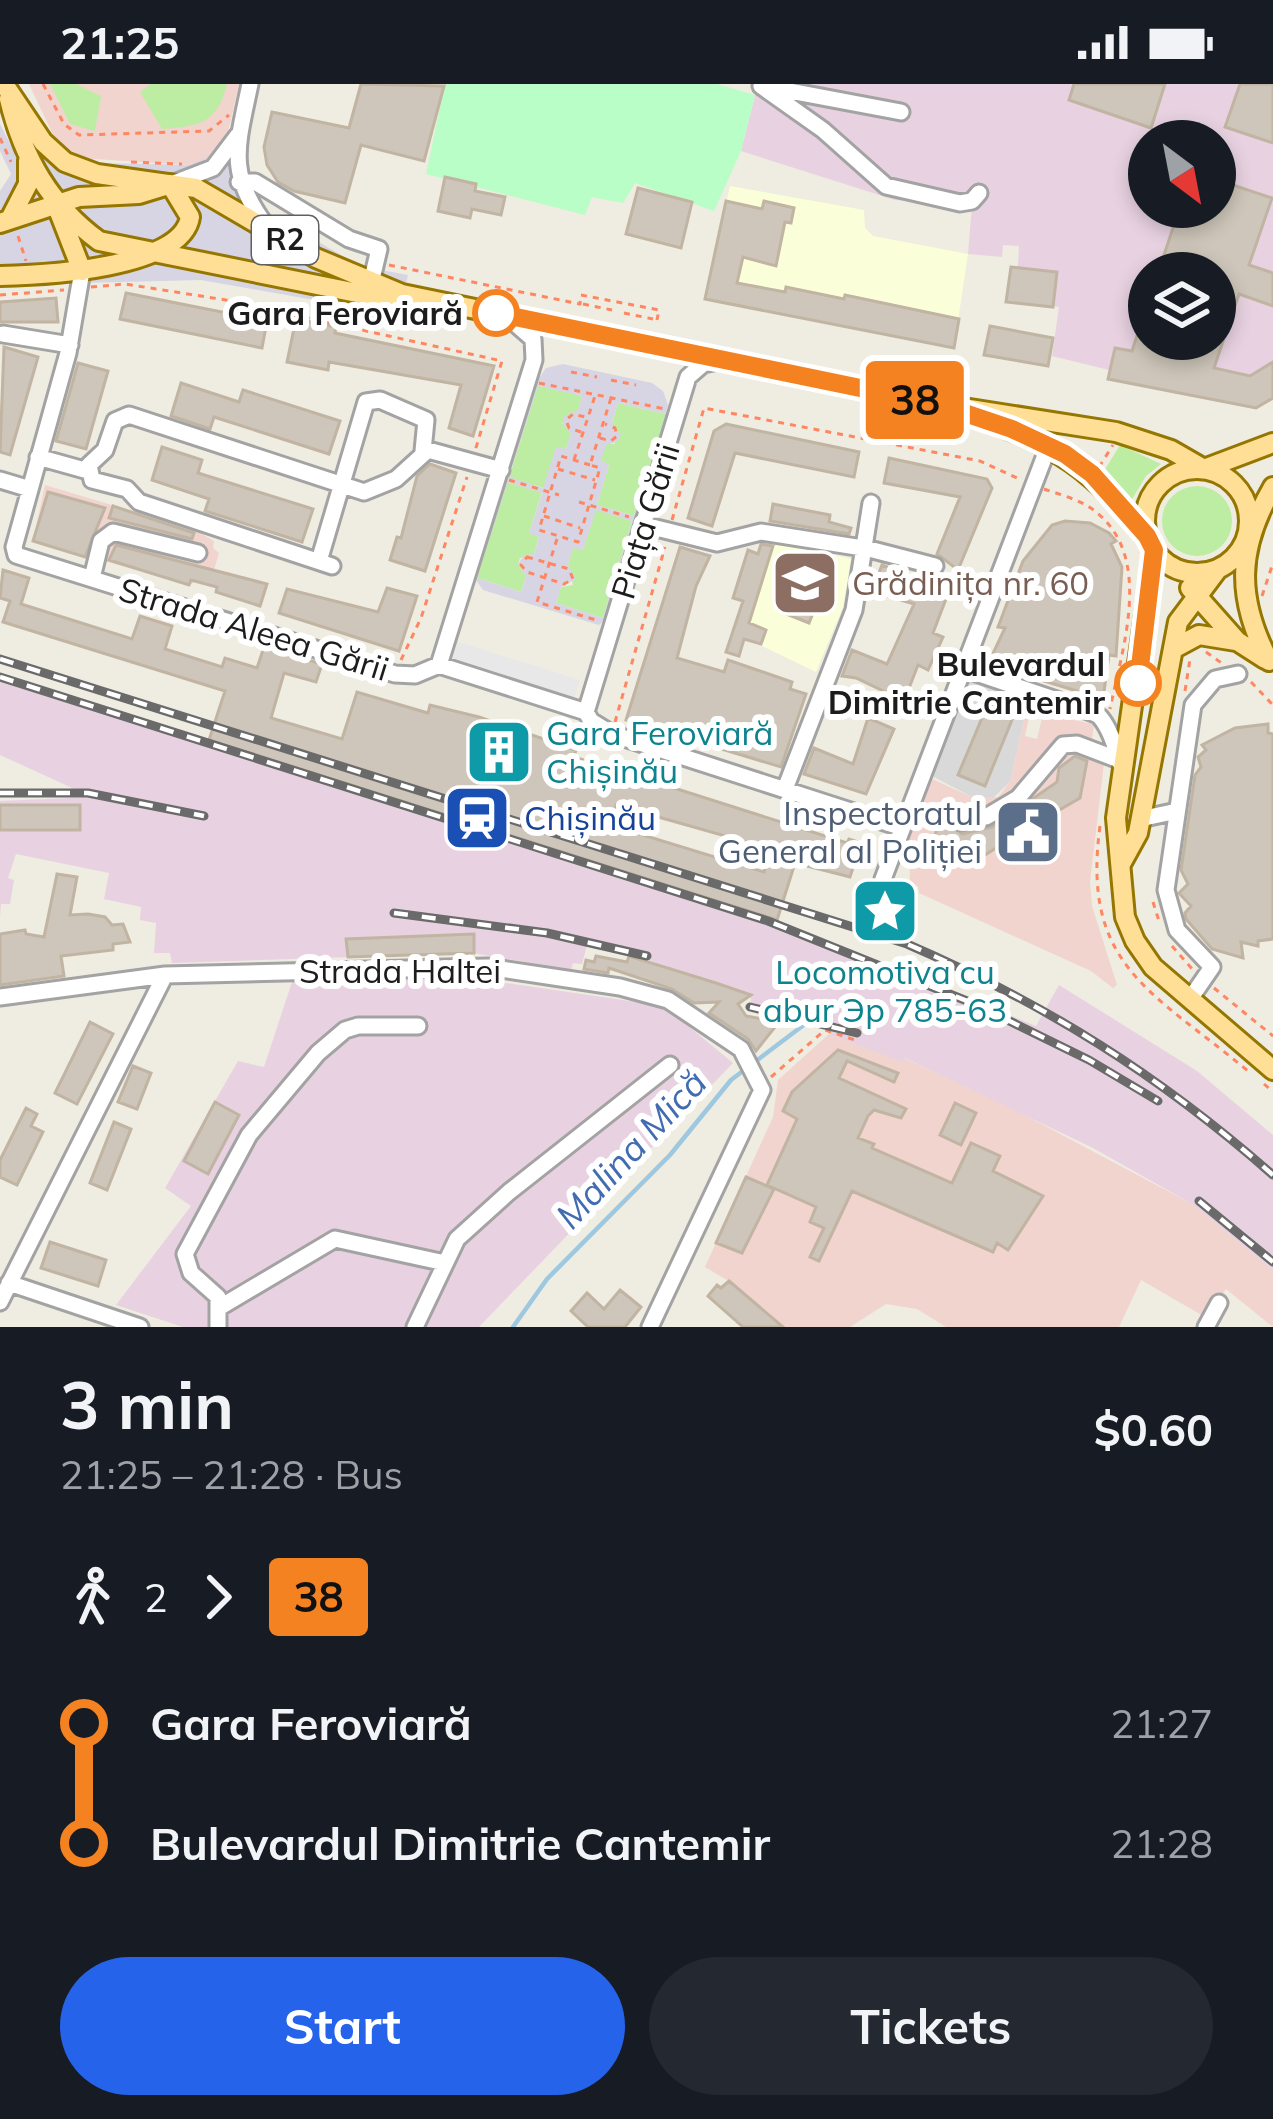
<!DOCTYPE html>
<meta charset="utf-8">
<style>
body{margin:0;font-family:Mulish,sans-serif;background:#242831;color:#f1f3f6;height:100vh;display:flex;flex-direction:column;font-size:45px;white-space:nowrap}
*{box-sizing:border-box;margin:0}
p{font-size:39px;color:#9ea1a6}
.icon{flex:none;width:66px;height:66px;fill:none;stroke:currentColor;stroke-width:2;stroke-linecap:round;stroke-linejoin:round}
.map{position:relative;height:1243px;overflow:hidden}
.panel{display:flex;flex-direction:column;background:#171b24;flex:1}
.panel>*{flex:none}
.badge{padding:0 24px;border-radius:9px;font-size:42px;line-height:78px}
.needle{width:78px;rotate:148deg}
.buttons{position:absolute;left:1128px;top:36px;display:grid;gap:24px}
.buttons a{display:grid;place-items:center;width:108px;height:108px;border-radius:50%;background:#171b24;box-shadow:0 6px 18px #0003;font-size:60px}
.map>.badge{position:absolute;translate:-50% -50%;box-shadow:0 0 0 6px #fff}
.legs{display:flex;align-items:center;gap:18px;height:132px;padding:0 60px;font-size:39px}
.legs p{margin-inline-start:auto}
.summary{display:flex;align-items:center;justify-content:space-between;height:204px;padding:0 60px}
h1{font-size:66px;font-weight:700;line-height:90px}
.action{display:flex;gap:24px;margin-top:auto;padding:24px 60px}
.action a{flex:1;height:138px;border-radius:72px;background:#2563eb;color:#fff;font-size:48px;font-weight:700;line-height:138px;text-align:center}
.action a+a{background:#242831;color:#f1f3f6}
ul{padding:0 60px;list-style:none}
li{display:flex;align-items:center;gap:42px;height:120px;font-size:45px}
li i{display:grid;place-items:center;width:18px;height:100%;margin:0 15px;background:currentColor}
li i::after{content:'';width:30px;height:30px;margin:-15px;border:9px solid;border-radius:50%;background:#171b24}
li p{margin-inline-start:auto}
li:first-child i{background:linear-gradient(#0000 50%,currentColor 0)}
li:last-child i{background:linear-gradient(currentColor 50%,#0000 0)}
.status{display:flex;justify-content:space-between;align-items:center;height:84px;padding:0 60px;background:#171b24;direction:ltr}
.status svg{height:33px;fill:currentColor}
.map>svg:first-child{display:block}
.residential{fill:#dad9d9}
.commercial{fill:#f1d4ce}
.industrial{fill:#e8d2e1;fill-rule:evenodd}
.education{fill:#faffd9}
.grass{fill:#bdeda2}
.park{fill:#b9fdc7}
.parking{fill:#e8e8e8}
.plaza{fill:#d7d5e4;fill-rule:evenodd}
.lines{fill:none;stroke-linecap:round;stroke-linejoin:round}
.stream{stroke:#9dc8e0;stroke-width:4.5}
.building{fill:#cec6ba;stroke:#c1b4a2;stroke-width:3;fill-rule:evenodd}
.minor-casing{stroke:#a3a3a3;stroke-width:21}
.major-casing{stroke:#947600;stroke-width:24}
.path{stroke:#ff8661;stroke-width:3;stroke-dasharray:6 6;stroke-linecap:butt}
.minor{stroke:#fff;stroke-width:15}
.major{stroke:#ffdf95;stroke-width:18}
.rail-casing{stroke:#6a6a6a;stroke-width:9}
.rail{stroke:#fff;stroke-width:4.5;stroke-dasharray:14;stroke-linecap:butt}
.line-1-casing{stroke:#fff;stroke-width:27}
.line-1{stroke:#f58220;stroke-width:18}
.stop-1-dot{fill:#fff;stroke:#f58220;stroke-width:6}
.labels{text-anchor:middle;stroke-width:12;stroke-linejoin:round;paint-order:stroke}
.shield{fill:#fff;stroke:#606060;stroke-width:3}
.shield-label{font-size:30px;font-weight:bold;fill:#1c1c1c}
.stop-label{font-size:33px;font-weight:bold;fill:#1c1c1c;stroke:#fff;text-anchor:end}
.street-label{font-size:33px;fill:#1c1c1c;stroke:#fff}
.education-label{font-size:33px;fill:#785e54;stroke:#fff;text-anchor:start}
.culture-label{font-size:33px;fill:#0d838f;stroke:#fff;text-anchor:start}
.service-label{font-size:33px;fill:#4e5e75;stroke:#fff;text-anchor:end}
.transit-label{font-size:33px;fill:#164399;stroke:#fff;text-anchor:start}
.water-label{font-size:36px;font-style:italic;fill:#426cb2;stroke:#fff}
</style>
<div class="status"><b>21:25</b><svg viewBox="0 0 49 12"><path d="M0 12V9h3v3zM5 12V6h3v6zM10 12V3h3v9zM15 12V0h3v12zM26 1h20v11H26zM47 4h2v5h-2z"/></svg></div>
<div class="map">
<svg width="1273" height="1243" viewBox="0 0 1273 1243">
<rect width="100%" height="100%" fill="#efece1"/>
<!-- residential -->
<path class="residential" d="M968,597l54,17 -5,11 9,3 -16,70 -18,17 -20,-2 -42,-22z"/>
<!-- commercial -->
<path class="commercial" d="M29,0h210l-13,57 -16,18 -21,6 -110,-7 -25,-21z
M45,401l150,45 19,11 -1,7 6,5 -6,20 -24,12 -156,-44z
M1026,628l4,1 -5,23 12,3 6,-25 51,10 -2,16 12,23 -14,119 2,24 25,79 -4,3 -22,-17 -172,-78 -1,-7 -8,-2 -1,-49 23,-56 40,18h26l12,-15z
M829,950l75,24 96,44 192,102 81,66v57l-47,-38 -21,28 -64,-37 -22,47h-173l-29,-18 -31,-5 -36,23h-67l-53,-45 -25,-15 68,-150 5,-37z"/>
<!-- industrial -->
<path class="industrial" d="M758,0h515v316l-17,8 -148,-29 1,-9 -57,-14 7,-49 -43,-6 3,-55 -16,-1 -1,12 -34,-3 4,-49 -77,-5 -154,-49zM1149,57h66v66h-66zM1149,189h66v66h-66z
M0,590l778,247 258,105 23,-41 138,86 76,64v135l-81,-66 -99,-56 -188,-90 -3,4 -73,-28 -2,-8 -77,-17 1,-11 -111,-41 -53,-12 -5,19 -9,-1 -2,7 -98,-17 -301,10 -2,-10h-16l2,-30 -16,-3 1,-13 -37,-8 5,-26 -93,-19 -8,24 6,2 -4,24h-9l-1,13v-116l92,-4 -92,-42z
M471,894l193,28 69,57 -254,264h-296l-67,-22 75,-99 -26,-18 73,-127 26,6 28,-85z"/>
<!-- education -->
<path class="education" d="M730,102l134,24 1,18 8,8 95,18 -14,94 -249,-49z
M776,456l75,19 -8,48 -27,65 -54,-26 6,-17 -18,-6z"/>
<!-- grass -->
<path class="grass" d="M50,0h26l25,12 -6,35 -25,-7z
M150,0h77c-10,40 -27,42 -65,45l-22,-37z
M538,301l44,11 -4,15 -16,12 9,10 -5,16 -10,-1 -12,40 -35,-10z
M618,319l48,11 -32,102 -37,-11 12,-40 -9,-5 6,-16h9l-3,-21z
M1120,361l41,19 -15,12 -15,25 -27,-30z
M507,398l35,10 -13,41 10,3 -5,18 -14,4 -2,6 8,12 -5,16 -44,-14z
M1162 437a35 35 0 1 1 70 0a35 35 0 1 1-70 0Z
M596,425l36,12 -29,97 -47,-15 5,-16 12,-2 -5,-20 5,-18 10,3z"/>
<!-- park -->
<path class="park" d="M445,0h272l38,11 -14,56 -27,60 -79,-28 -12,20 -31,-6 -7,18 -159,-41z"/>
<!-- parking -->
<path class="parking" d="M455,557l125,39 -6,19 -124,-39z"/>
<!-- plaza -->
<path class="plaza" d="M0,40l17,33 37,-20 18,17 25,9 92,2 27,-11 26,19 13,32 105,61 48,9 -9,40 -198,-35 -201,5v-94l11,-17 -11,-23z
M563,280l89,19 11,8 5,14 -62,214 -7,6 -116,-35 -7,-10 63,-202 7,-10zM538,302l44,10 -4,14 -15,7v8l8,8 -5,16 -10,-2 -13,41 -34,-11zM618,319l48,11 -32,102 -37,-11 12,-40 -8,-5 5,-15 11,-3 4,-7 -9,-13zM508,398l34,11 -13,40 10,4 -5,17 -10,1 -6,9 8,12 -5,16 -44,-14zM596,426l36,11 -29,97 -47,-15 5,-16 15,-8 -8,-14 5,-17 10,2z"/>
<g class="lines">
<!-- stream -->
<path class="stream" d="M513,1243l34,-48 123,-124 61,-75 74,-56"/>
</g>
<!-- building -->
<path class="building" d="M361,0l83,2 -20,75 -63,-16 -16,58 -51,-12 -16,-9 -11,-17 -3,-18 8,-35 77,16z
M1074,0h91l-14,44 -82,-28z
M1240,0h33v59l-48,-16z
M445,93l31,7 -1,7 30,6 -4,18 -29,-6 -2,9 -32,-7z
M1215,95l57,19 -23,67 24,8v33l-34,-12 -25,74 36,8 23,-14v36l-17,10 -148,-29 7,-31 17,3 15,-46 2,34h66v-66h-57l22,-66h35z
M638,104l54,14 -11,46 -55,-14z
M726,117l36,8 2,-8 30,7 -3,15 -6,-1 -9,44 -33,-9 -6,26 48,9 1,-5 58,12 1,-4 114,24 -5,29 -249,-49z
M1011,183l46,5 -4,35 -47,-5z
M126,209l141,28 -5,27 -142,-29z
M56,214l2,24h-58v-20z
M296,235l40,8 -1,6 159,33 -21,70 -24,-8 12,-43 -132,-23 -1,8 -41,-8z
M990,242l63,12 -5,28 -64,-11z
M4,263l34,10 -28,98 -10,-3z
M78,279l30,8 -22,78 -30,-8z
M181,299l58,19 4,-12 97,31 -11,33 -115,-37 -4,12 -39,-13z
M726,340l133,28 -5,25 -119,-24 -23,73 -24,-8 26,-87z
M162,363l40,13 -4,13 115,36 -11,33 -97,-31 4,-12 -57,-19z
M889,374l98,21 5,9 -34,82 -21,-16 23,-57 -76,-14z
M430,380l26,9 -31,98 -35,-11 7,-23 4,1 16,-62z
M48,408l57,16 -20,49 -52,-16z
M773,420l57,11 -1,7 22,6 -2,6 -79,-13z
M113,422l81,27 -2,6 -83,-21z
M1065,437l25,2 19,10 7,8 -5,3 11,23 -6,89 -7,-1 -6,44 -115,-35 17,-36 -7,-1 25,-66 29,-36z
M761,460l12,2 -24,77 17,7 -5,14 -17,-5 -5,17 -13,-4 17,-51 -10,-3 15,-48 10,4z
M116,461l151,39 -7,22 -44,-14 1,-5 -26,-7 -2,5 -80,-25z
M680,463l30,9 -14,30 -19,72 47,14 4,-12 64,22 -2,7 16,5 -25,73 -155,-47z
M882,481l67,26 -16,42 10,4 -15,33 -10,-5 -14,36 -48,-23 -14,-2 10,-26 35,14 27,-60 -42,-13z
M3,486l26,8 -8,26 111,35 8,-23 32,10 -7,23 57,18 3,-9 32,10 7,-21 58,17 -6,18 -32,-9 -13,45 71,21 15,-47 71,21 2,-8 49,12 97,33 -2,7 38,12 2,-5 18,5 -2,5 217,69 2,-4 12,4 -11,34 -55,-14 -18,57 -568,-180 16,-49 -222,-69 7,-21 -10,-3zM616,721l155,44 -7,23 -154,-47z
M802,490l23,9 -16,40 -23,-9z
M387,504l30,8 -18,55 -120,-38 8,-24 91,23z
M990,615l26,11 -31,76 -27,-11z
M868,634l26,11 -28,65 -62,-20 10,-26 39,16z
M1268,640v9l5,1v205l-15,2v5l-17,-4 2,16 -31,-9 -26,-30 -1,-6 6,-7 -12,-13 9,-9 -7,-14 14,-95 6,-8 -3,-10 8,-7 -4,-5 33,-17z
M1075,672l12,5 -7,37 -31,18 -3,16 -23,13 -16,-4 -30,19 -40,-13 -3,-6 3,-14 13,-2 12,9 30,-7 65,-45 2,-14z
M0,721h80v25h-80z
M57,790l20,3 -7,38 18,-1 17,3 7,8 11,-1 7,18 -17,2v6l-52,6 3,20 -64,9v-51l25,-4 1,4 18,3z
M474,850v19l-126,4 -2,-18z
M596,872l31,6 2,-6 87,27 35,12 -13,9 8,12 33,6 -23,29 -8,-12 -39,-26 10,-11 -25,1 -22,-14 -63,-21 -1,5 -24,-4 2,-9 8,2z
M90,938l23,12 -36,70 -22,-11z
M838,966l60,23 -4,9 -47,-21 -8,17 67,31 -5,9 -27,-8 -6,6 -10,22 16,6 -2,4 80,35 19,-40 29,13 -7,15 50,25 -35,54 -11,-7 -4,9 -141,-61 -33,70 -9,-4 14,-29 -14,-6 6,-15 -49,-22 30,-66 -14,-8 9,-19z
M133,982l18,7 -14,36 -19,-7z
M215,1018l24,13 -31,59 -24,-13z
M955,1019l21,10 -15,32 -21,-10z
M26,1024l11,6 -6,12 12,6 -26,53 -17,-8v-17z
M114,1038l17,7 -24,61 -17,-7z
M746,1093l28,12 -32,64 -26,-10z
M50,1158l56,18 -8,26 -57,-18z
M729,1197l54,46h-40l-35,-31 9,-11 4,3z
M620,1206l21,17 -16,20h-37l-17,-16 16,-18 17,16z"/>
<g class="lines">
<defs>
<path id="minor" d="M250,0c-13,63 -24,89 17,143
M761,2l62,44 63,56 74,17 12,-2 7,-8
M768,3l133,25
M239,98h16l94,57 30,10 -8,34
M174,99l39,-15 25,-33
M82,187l-14,82 -54,194 2,8 379,119 20,1 24,-10 147,47 5,9 21,13 288,93
M3,250l67,11
M38,373l50,14
M0,396l30,9
M644,441l73,18 44,-11 108,17 66,17
M319,477l47,-159 14,-2 46,20 -3,31
M332,482l-193,-64 -12,-13 -35,-9 -3,-15 16,-15 10,-29 14,-6 235,77 32,-13 32,-29 73,20
M92,494l9,-37 12,-9 85,21
M439,581l95,-305 -1,-21 -23,-20
M963,584c19,8 132,43 137,49 12,14 17,37 23,54
M586,628l102,-335 15,-13 16,-3
M785,705l69,-179 17,-107
M1140,735l37,-8
M961,738l25,-5 32,-19 45,-53 14,-1 42,16
M883,795l166,-434
M0,913l165,-22 322,-8 133,20 48,13 73,49 21,41 -112,237
M1190,915l22,-32 -35,-37 -11,-40 27,-185 22,-26 23,-5
M9,1199l131,44
M0,1218l165,-327
M222,1222l113,-67 110,24
M218,1243v-30l-27,-24 -6,-19 64,-119 69,-82 27,-23 13,-4h60
M415,1243l42,-88 52,-47 161,-127
M1206,1243l13,-24"/>
<path id="major" d="M4,0l39,58 22,20 32,12 99,14 120,70 86,36 536,110 178,28 55,18 33,19 69,-26
M9,15c14,59 41,106 90,142l273,55 19,-1
M59,128l23,59
M11,133l17,-33v-23
M0,139l79,-26 60,-3 26,-8
M0,192c42,-1 182,-7 190,-59l-20,-33
M978,334c78,26 116,54 169,118
M1145 437a52 52 0 1 1 104 0a52 52 0 1 1-104 0Z
M1154,467l-38,267 9,99 10,24 18,26 120,103
M1190,504l47,53 28,18
M1173,565l26,-14 37,6
M1269,577c-33,-63 -32,-112 4,-174
M1121,780l17,-31 40,-211 39,-52"/>
</defs>
<!-- minor casing -->
<use href="#minor" class="minor-casing"/>
<!-- major casing -->
<use href="#major" class="major-casing"/>
<!-- path -->
<path class="path" d="M43,0l21,40 15,11 130,-4 20,-16
M0,54l11,24
M131,78l51,2
M18,152l8,25
M389,181l191,39 1,-9 78,15 -2,10
M91,203l34,-3 101,16 276,61 -27,90
M0,211l64,-5
M583,220l29,6
M624,229l29,6
M571,288l26,5
M611,296l25,5
M539,299l126,26
M581,348l-12,-4 -3,-8 7,-6 12,3
M600,354l11,3 6,-5 -2,-8 -10,-4
M574,376l21,-64
M590,381l-29,-9 -22,74 39,12 22,-74 -10,-3 21,-67
M1099,383l14,-22
M558,385l37,11
M509,396l50,15
M1044,405c17,6 38,11 52,23 58,46 26,137 14,197
M579,418l50,15
M544,432l36,12
M672,436l32,-112 276,53 39,18
M557,455l-20,63 59,18
M527,473l42,12 4,10 -9,5 -37,-12 -6,-7z
M1262,512l11,-33
M1206,568l17,12
M401,576l20,-42 46,-141
M1251,598l22,23
M1185,607l5,-32
M615,638l50,-175
M1100,742c-19,140 52,165 148,245
M894,798l21,7
M1153,818l6,19
M1172,862l21,24
M1214,904l59,48
M771,993l54,-47 33,11
M1264,1000l9,8"/>
<!-- minor -->
<use href="#minor" class="minor"/>
<!-- major -->
<use href="#major" class="major"/>
<defs>
<path id="rail" d="M0,575l907,285c139,60 252,131 366,231
M0,593l768,244 209,84 112,55 69,41
M0,709h88l116,23
M394,829l153,20 100,23
M750,923l107,26
M1199,1117l74,61"/>
</defs>
<!-- rail casing -->
<use href="#rail" class="rail-casing"/>
<!-- rail -->
<use href="#rail" class="rail"/>
</g>
<g class="lines">
<defs>
<path id="line-1" d="M496,229l442,91 74,25 53,25 27,20 55,62 7,14 -16,133"/>
</defs>
<!-- line-1 casing -->
<use href="#line-1" class="line-1-casing"/>
<!-- line-1 -->
<use href="#line-1" class="line-1"/>
</g>
<!-- icons -->
<defs>
<symbol id="school-square" viewBox="-11 -11 22 22"><rect x="-9" y="-9" width="18" height="18" rx="4" fill="#8d6e63" stroke="#fff"/><path d="M0-5L7-2L0 1L-7-2ZM-4 1L0 2.5L4 1V4Q0 6-4 4Z" fill="#fff"/></symbol>
<symbol id="building-square" viewBox="-11 -11 22 22"><rect x="-9" y="-9" width="18" height="18" rx="4" fill="#0f9aa8" stroke="#fff"/><path d="M-4-6H4V6H1V3H-1V6H-4ZM-2.5-4.3h1.7v1.8h-1.7ZM.8-4.3h1.7v1.8H.8ZM-2.5-1h1.7V.8h-1.7ZM.8-1h1.7V.8H.8Z" fill="#fff"/></symbol>
<symbol id="station-square" viewBox="-11 -11 22 22"><rect x="-9" y="-9" width="18" height="18" rx="4" fill="#1a4fb4" stroke="#fff"/><path d="M-3-6H3Q5-6 5-4V2Q5 4 3 4L4.5 6H3L1.5 4h-3L-3 6H-4.5L-3 4Q-5 4-5 2V-4Q-5-6-3-6ZM-3.5-4v3h7v-3ZM-3.5 1v1.5H-2V1ZM2 1v1.5H3.5V1Z" fill="#fff"/></symbol>
<symbol id="civic-square" viewBox="-11 -11 22 22"><rect x="-9" y="-9" width="18" height="18" rx="4" fill="#5c6f8a" stroke="#fff"/><path d="M-.6-6.5H3V-4.5H.6V-3L4-1V1h2V6H-6V1h2V-1L-.6-3ZM-1.2 2.5V6h2.4V2.5Z" fill="#fff"/></symbol>
<symbol id="sight-square" viewBox="-11 -11 22 22"><rect x="-9" y="-9" width="18" height="18" rx="4" fill="#0f9aa8" stroke="#fff"/><path d="M0-6L1.8-2.2L6-1.7L2.9 1.2L3.7 5.4L0 3.3L-3.7 5.4L-2.9 1.2L-6-1.7L-1.8-2.2Z" fill="#fff"/></symbol>
</defs>
<g fill-rule="evenodd">
<use href="#school-square" x="767" y="461" width="76" height="76"/>
<use href="#building-square" x="461" y="630" width="76" height="76"/>
<use href="#station-square" x="439" y="696" width="76" height="76"/>
<use href="#civic-square" x="990" y="710" width="76" height="76"/>
<use href="#sight-square" x="847" y="789" width="76" height="76"/>
</g>
<!-- markers -->
<g class="stop-1-dot">
<circle cx="496" cy="229" r="21"/>
<circle cx="1138" cy="599" r="21"/>
</g>
<g class="labels">
<!-- shield labels -->
<rect class="shield" x="252" y="132" width="66" height="48" rx="9"/>
<g class="shield-label">
<text x="285" y="166">R2</text>
</g>
<!-- stop labels -->
<g class="stop-label">
<text x="463" y="241">Gara Feroviară</text>
<text x="1105" y="592">Bulevardul<tspan x="1105" dy="38">Dimitrie Cantemir</tspan></text>
</g>
<!-- street labels -->
<g class="street-label">
<text transform="translate(645 437) rotate(-73)" y="12">Piața Gării</text>
<text transform="translate(254 545) rotate(17)" y="12">Strada Aleea Gării</text>
<text x="400" y="899">Strada Haltei</text>
</g>
<!-- education labels -->
<g class="education-label">
<text x="852" y="511">Grădinița nr. 60</text>
</g>
<!-- culture labels -->
<g class="culture-label">
<text x="546" y="661">Gara Feroviară<tspan x="546" dy="38">Chișinău</tspan></text>
<text x="885" y="900" text-anchor="middle">Locomotiva cu<tspan x="885" dy="38">abur Эр 785-63</tspan></text>
</g>
<!-- service labels -->
<g class="service-label">
<text x="982" y="741">Inspectoratul<tspan x="982" dy="38">General al Poliției</tspan></text>
</g>
<!-- transit labels -->
<g class="transit-label">
<text x="524" y="746">Chișinău</text>
</g>
<!-- water labels -->
<g class="water-label">
<text transform="translate(631 1065) rotate(-47)" y="13">Malina Mică</text>
</g>
</g>
</svg>
<div class="buttons">
<a><svg class="needle" viewBox="-14 -14 28 28"><path d="M0-13l5 13h-10z" fill="#e53935"/><path d="M0 13l5-13h-10z" fill="#9ea1a6"/></svg></a>
<a><svg class="icon" aria-label="layers" viewBox="0 0 24 24"><path d="M12 4l9 5-9 5-9-5zM3 14l9 5 9-5"/></svg></a>
</div>
<b class="badge" style="left:915px;top:316px;background:#f58220;color:#111">38</b>
</div>
<section class="panel">
<div class="summary"><div><h1>3 min</h1><p>21:25 – 21:28 · Bus</p></div><b>$0.60</b></div>
<div class="legs"><svg class="icon" aria-label="walk" viewBox="0 0 24 24"><circle cx="13" cy="4" r="2"/><path d="M13 8l-2 6 4 7M11 14l-3 7M7 12l3-4h3l4 4"/></svg>2<svg class="icon" aria-label="forward" viewBox="0 0 24 24"><path d="M9 5l7 7-7 7"/></svg><b class="badge" style="background:#f58220;color:#111">38</b></div>
<ul>
<li><i style="color:#f58220"></i><b>Gara Feroviară</b><p>21:27</p></li>
<li><i style="color:#f58220"></i><b>Bulevardul Dimitrie Cantemir</b><p>21:28</p></li>
</ul>
<div class="action"><a>Start</a><a>Tickets</a></div>
</section>
